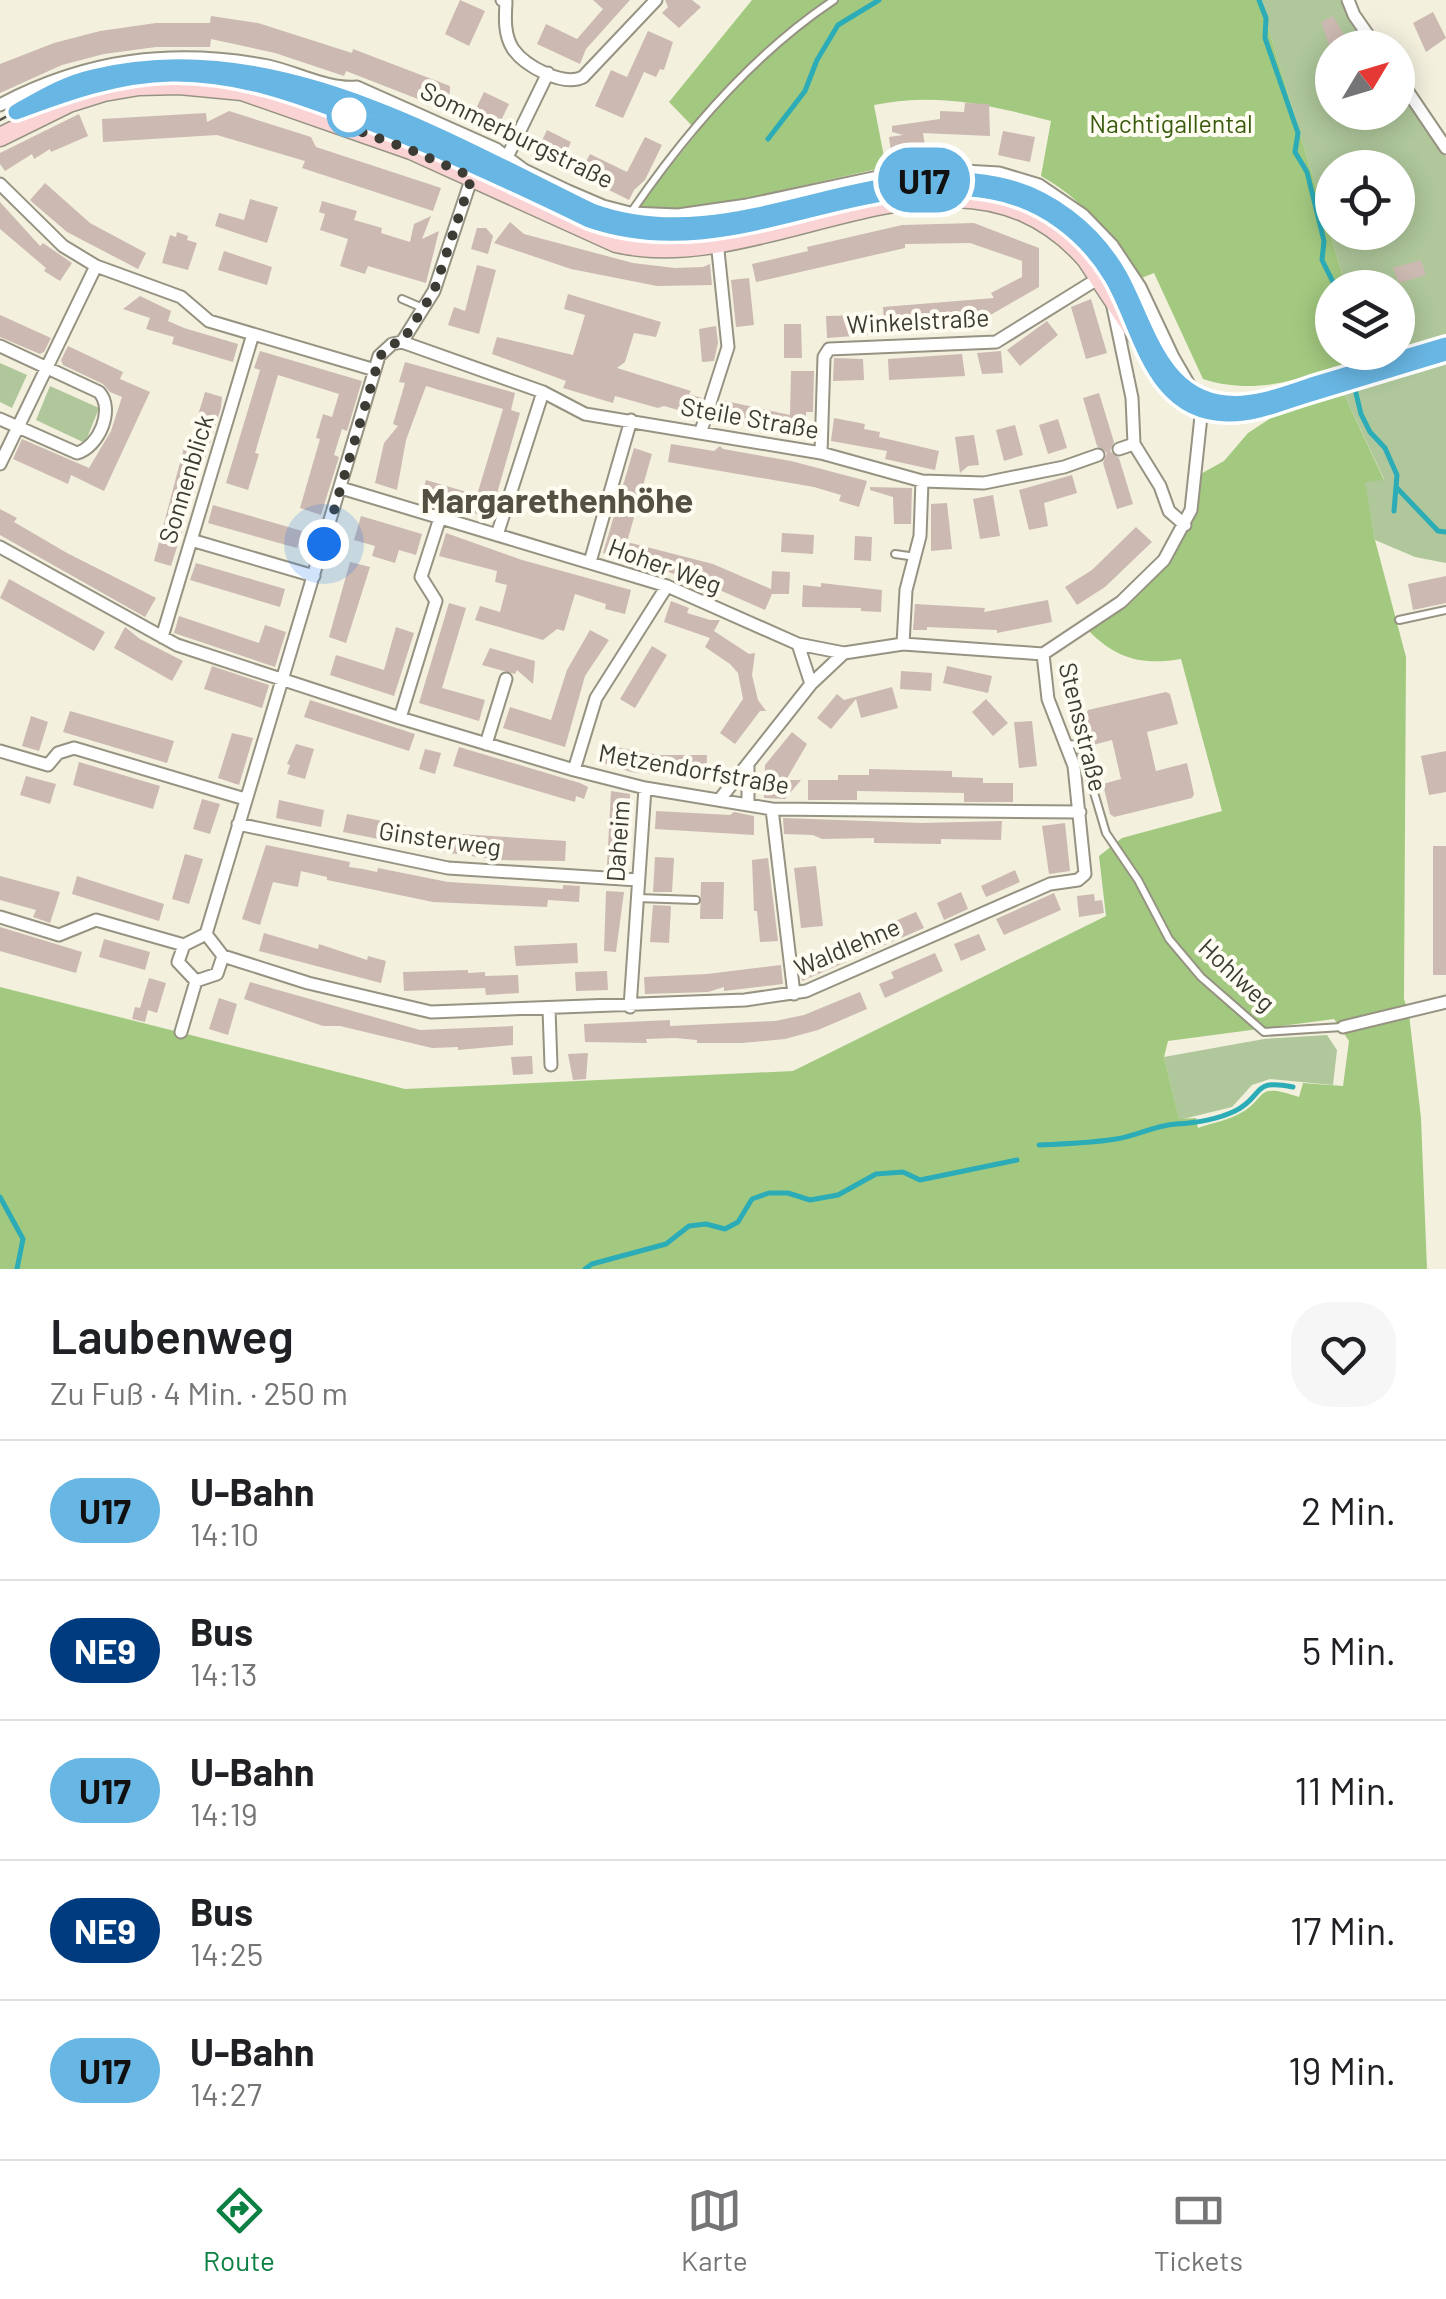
<!DOCTYPE html>
<html lang="de">
<meta charset="utf-8">
<style>
body{margin:0;font-family:Barlow,sans-serif;background:#f6f6f6;color:#202124;height:100vh;display:flex;flex-direction:column;font-size:38px;white-space:nowrap}
*{box-sizing:border-box;margin:0}
p{font-size:32px;color:#757577}
.icon{flex:none;width:55px;height:55px;fill:none;stroke:currentColor;stroke-width:2;stroke-linecap:round;stroke-linejoin:round}
.map{position:relative;height:1269px;overflow:hidden}
.sheet{display:flex;flex-direction:column;background:#fff;flex:1}
.sheet>*{flex:none}
.badge{padding:0 20px;border-radius:32px;font-size:35px;line-height:65px}
.needle{width:65px;rotate:52deg}
.controls{position:absolute;left:1315px;top:30px;display:grid;gap:20px}
.controls a{display:grid;place-items:center;width:100px;height:100px;border-radius:50%;background:#fff;box-shadow:0 5px 25px #0003;font-size:50px}
.you{position:absolute;width:50px;height:50px;margin:-25px;border:8px solid #fff;border-radius:50%;background:#1a73e8;box-shadow:0 0 0 15px #1a73e833}
.map>.badge{position:absolute;translate:-50% -50%;box-shadow:0 0 0 5px #fff}
.round{display:grid;place-items:center;flex:none;width:105px;height:105px;border-radius:40px;background:#f6f6f6}
.overview{display:flex;align-items:center;justify-content:space-between;height:170px;padding:0 50px}
h1{font-size:48px;font-weight:600;line-height:75px}
ul{padding:0;list-style:none}
li{display:flex;align-items:center;gap:30px;height:140px;padding:0 50px;border-top:2px solid #e0e0e0}
li div{flex:1}
li b{display:block;font-size:38px}
li em{font-style:normal}
li .badge{min-width:110px;font-weight:700;text-align:center}
.dock{display:flex;justify-content:space-around;align-items:center;height:140px;border-top:2px solid #e0e0e0;background:#fff;font-size:28px;color:#757577}
.dock a{display:grid;justify-items:center;gap:5px}
.dock .selected{color:#0b8043}
.map>svg:first-child{display:block}
.green{fill:#afc79b;fill-rule:evenodd}
.forest{fill:#a3c980;fill-rule:evenodd}
.lines{fill:none;stroke-linecap:round;stroke-linejoin:round}
.stream{stroke:#2cacb6;stroke-width:5}
.building{fill:#ccb9b1}
.lane-casing{stroke:#969382;stroke-width:10}
.street-casing{stroke:#969382;stroke-width:15}
.secondary-casing{stroke:#969382;stroke-width:21}
.lane{stroke:#fff;stroke-width:6}
.street{stroke:#fff;stroke-width:11}
.secondary{stroke:#fad4d5;stroke-width:18}
.tram{stroke:#56554c;stroke-width:2.5}
.line-casing{stroke:#fff;stroke-width:22}
.line{stroke:#68b6e3;stroke-width:15}
.walk{stroke:#3c3b34;stroke-width:10;stroke-dasharray:0 18}
.stop-dot{fill:#fff;stroke:#68b6e3;stroke-width:5}
.labels{text-anchor:middle;stroke-width:8;stroke-linejoin:round;paint-order:stroke}
.park-label{font-size:25px;fill:#385a0c;stroke:#fffdf2}
.street-label{font-size:25px;fill:#3c3b34;stroke:#fffdf2}
.district-label{font-size:35px;font-weight:bold;fill:#545142;stroke:#fffdf2}
</style>
<div class="map">
<svg width="1446" height="1269" viewBox="0 0 1446 1269">
<rect width="100%" height="100%" fill="#f3f0de"/>
<!-- green -->
<path class="green" d="M1262,0h78l30,47 -38,1v64h66v-27l48,72v177l-48,15v-61l-52,-1 -78,-260zM1332,168h66v64h-66z
M0,363l27,12 -15,33 -12,-6z
M1446,364v199l-31,-6 -40,-17 -11,-59 20,-2 -40,-85z
M50,386l49,22 -14,35 -49,-23z
M1327,1035l10,15 -4,35 -63,-6 -18,6 -20,22 -53,13 -15,-63 100,-18z"/>
<!-- forest -->
<path class="forest" d="M752,0h510l6,27 78,260 -14,1v64l33,1 2,5c-55,16 -106,40 -164,21l-49,-106 -15,6c-28,-42 -53,-78 -98,-103l10,-55c-61,-16 -114,-29 -177,-16l12,62 -206,46 -46,-2 64,-79 -29,-30z
M1344,394l40,86 -19,2 10,58 31,117 -2,342 5,15 12,104 6,151h-1427v-282l405,102 388,-18 313,-155 -7,-60 23,-18 100,-27 -41,-152c-41,7 -67,-1 -96,-32l38,-23 64,-79 10,-49 27,-15 24,-28 26,-17zM1334,1019l15,22 -6,45 -40,-3 -4,14c-48,-16 -29,2 -62,18 -12,6 -26,8 -39,13l-2,-10 -17,1 -15,-62 4,-16z"/>
<g class="lines">
<!-- stream -->
<path class="stream" d="M1259,0l7,18 -1,20 33,95 -3,19 12,20 17,69 -2,19 14,28
M768,139l37,-48 12,-31 21,-35 41,-25
M1345,352l5,19
M1353,381l8,33 9,18 15,16 12,27 -3,36
M1397,488l41,43 8,1
M1039,1145c26,-1 52,-2 77,-6 20,-3 40,-14 60,-15 20,-1 40,-4 59,-13 30,-15 15,-33 58,-24
M0,1197l23,42 -6,30
M585,1269l7,-5 74,-20 23,-18 17,-2 19,5 13,-7 14,-23 17,-6h19l22,7 28,-5 38,-21 27,-2 17,8 97,-20"/>
</g>
<!-- building -->
<path class="building" d="M460,0l25,11 -16,35 -24,-12z
M593,0h37l-44,49 -6,15 -43,-20 9,-20 31,15 26,-30z
M665,0h27l9,7 -22,21 -17,-15 6,-6z
M1433,12l13,26 -20,14 -13,-29z
M211,16l47,7 94,30 1,-4 97,37v6l-9,16 -95,-37 -2,5 -69,-23 -64,-14 -1,8h-54l-52,7 -42,11 -62,28v-29l54,-21 46,-12 56,-8h54z
M1333,16l13,22 5,10h-21l-9,-26z
M648,31l25,11 -9,28 -4,-1 -4,8 -12,-5 -21,46 -28,-12 16,-36 16,7z
M484,92l25,12 -15,31 -25,-12z
M965,103l24,1 1,32 -67,-3 3,19 -34,7 -3,-22 14,-2 -11,-3v-6l48,-7v-8l24,1z
M229,111l82,26 5,10 125,41 -8,23 -131,-43 3,-7 -88,-26 -114,7 -1,-23 104,-6 1,9z
M79,114l9,22 -37,16 -1,-3 -16,10 -2,-5 -27,17 -5,-7v-11z
M547,130l24,12 -11,25 -25,-12z
M1003,131l32,6 -5,25 -32,-7z
M645,137l17,8 -17,35 -11,10 -5,10 -50,-25 11,-21 37,18z
M45,183l45,40 56,30 -8,16 -71,-37 -35,-30 -2,-2z
M250,199l28,8 -11,36 -52,-17 4,-13 25,7z
M322,201l35,10 -3,9 28,8 -1,5 29,9 4,-18 17,-8 -9,23 17,-8 -13,52 -58,-17 -3,8 -25,-8 8,-27 -28,-9 5,-16 -6,-2z
M0,202l40,44 3,-3 29,20 -12,18 -16,-10 2,-3 -46,-39z
M510,222l14,12 109,29 42,5 28,-1 7,-3 2,21 -55,1 -86,-17 -77,-26z
M974,223l65,25v39l-52,30 -103,8 -1,-18 111,-9 -3,-5 31,-16v-16l-52,-18 -65,1v4l-149,34 -4,-18 56,-13 -1,-4 95,-22z
M477,228h9l7,8 -5,18 -17,-5z
M177,232l11,4 -1,4 10,3 -9,27 -26,-7 8,-28 6,2z
M224,251l48,16 -5,18 -49,-15z
M1421,260l5,15 -27,8 -6,-15z
M477,265l19,5 -17,64 -31,-9 6,-18 11,4z
M749,278l5,47 -18,2 -5,-47z
M568,294l93,28 -5,15 -22,-4 -9,29 -8,6 74,23 -2,3 13,4 -4,13 -5,3 -29,-8 -6,2 -43,-12 -2,7 -50,-15 3,-7 -74,-27 5,-17 76,18 12,-40 -21,-6z
M140,296l31,15 -3,10 16,7 54,16 -5,18 -61,-18 2,-7 -28,-8 4,-11 -27,-9z
M1091,299l16,54 -21,6 -15,-52z
M0,315l51,23 -7,14 -4,2 -40,-17z
M867,315l1,20 -41,3 -1,-22z
M1047,321l11,14 -38,31 -13,-16z
M784,324h17l1,34h-18z
M716,326l2,17 -4,18 -12,1 -3,-33z
M68,346l55,26 -3,7 30,13 -46,99 -33,-16 -3,9 -55,-25 9,-20 67,29 22,-37 11,-34 -12,-5 -7,-8 -40,-19 -2,-5z
M260,351l102,30 -15,50 -5,-2 -8,26 5,2 -18,58 -21,-7 20,-69 -4,-1 7,-24 9,3 7,-23 -61,-19 -23,78 4,1 -11,36 -22,-7 34,-113 -6,-2z
M1001,351l2,22 -21,1 -5,-21z
M962,354l3,22 -76,4 -1,-21z
M834,358l29,1 1,21 -31,1z
M405,362l110,31 -4,17 9,3 -30,105 -69,-21 5,-17 51,15 26,-86 -77,-23 -20,54 -9,50 -22,-7 9,-40 14,-17 -5,-2 12,-41 -6,-1z
M791,371h23l-1,41h-7v17l-32,2 -59,-13 6,-18 69,15z
M205,392l17,5 -1,11 -50,158 -17,-5 32,-121 4,2z
M1099,393l15,49 -4,9 9,7 14,46 -16,5 -14,-46 4,-10 -10,-7 -14,-48z
M834,418l31,6 -1,5 16,3 -1,5 60,14 -4,19 -50,-11 2,-8 -56,-10z
M1058,419l9,29 -19,6 -9,-29z
M1015,425l8,30 -19,6 -8,-31z
M974,435l5,30 -11,1 -8,7 -5,-36z
M671,444l43,7 6,-5 3,3 68,12 76,20 -8,26 -20,-6 2,-6 -27,-8 -146,-25z
M634,448l18,6 -25,88 86,22 58,25 1,-18 18,1 -1,22h-17l-7,16 -66,-29 -96,-28z
M1072,475l5,18 -33,10 4,23 -19,4 -10,-40z
M870,487l42,1 -1,36h-17l-1,-27 -23,-7z
M993,495l7,41 -20,3 -7,-40z
M947,503l5,46 -21,2v-47z
M213,505l89,26 -5,17 -89,-25z
M0,509l17,9 -3,4 53,31 89,45 -11,19 -145,-82z
M361,516l61,18 -6,21 -17,-5 -4,13 -23,-7 3,-10 -21,-6z
M1136,527l16,15 -47,45 -28,18 -12,-18 27,-17z
M446,533l76,27 109,30 -6,24 -20,-5 1,-5 -31,-10 -11,37 -7,-2 -14,11 -68,-20 5,-14 20,6 7,-27 -12,-3 2,-11 -58,-15z
M782,533l32,2 -1,19 -32,-2z
M855,536l17,1 -1,24 -17,-1z
M350,562l20,5 -24,76 -17,-6z
M196,563l89,26 -5,18 -90,-27z
M1446,576v27l-33,7 -5,-26z
M9,579l96,53 -11,19 -94,-53z
M821,583l61,7 -1,22 -20,-1v-3l-59,-1 1,-22 18,2z
M1048,600l4,22 -55,11v-3l-70,-3v3h-14l2,-26 70,4 -1,4z
M671,601l18,7 -2,5 23,7h10l-6,11 35,23 6,-1 -3,22 6,25 8,11h-6l-25,33 -15,-11 23,-34 -5,-26 -8,-9 -25,-17 5,-9 -46,-16z
M449,603l17,5 -24,80 43,12 -6,21 -60,-18z
M179,616l80,27 6,-18 21,7 -11,35 -101,-34z
M125,627l15,12 43,22 -11,20 -58,-33z
M396,627l18,6 -20,63 -64,-21 6,-20 48,15z
M590,630l19,10 -24,36 -20,71 -62,-19 7,-21 41,13 16,-50z
M652,646l15,9 -32,53 -15,-9z
M490,648l45,13 -2,23 -16,-14 -2,4 -33,-9z
M212,666l57,19 -7,23 -58,-19z
M947,666l45,10 -4,17 -45,-10z
M901,671l31,2 -1,18 -31,-2z
M892,687l6,21 -37,10 -5,-19 -25,30 -14,-11 20,-24 7,6z
M1166,692l4,2 8,30 -31,8 9,39 31,-8 7,31 -2,4 -78,19 -4,-3 -7,-30 18,-5 -9,-39 -19,5 -7,-31 2,-4z
M986,699l22,24 -15,13 -21,-24z
M310,700l105,34 -6,17 -105,-34z
M70,711l104,30 -7,22 -104,-31z
M31,716l17,6 -9,29 -17,-5z
M1032,721l5,45 -18,2 -5,-46z
M792,732l15,12 -21,36h15l-16,19 -21,-1 1,-33z
M232,733l21,5 -14,47 -21,-7z
M296,744l18,5 -9,30 -18,-5 3,-9 -3,-1z
M605,745l54,10h48l-1,24 -75,-7 -31,-10z
M459,747l121,36 8,4 -4,12 -8,-3 -1,6 -122,-36z
M425,749l16,4 -6,21 -16,-5z
M1446,751v41l-17,3 -8,-39z
M79,762l81,24 -7,23 -80,-24z
M869,769l83,2v6l31,1v5h30v19h-49v-9l-107,-2v9h-49v-20h30v-5h31z
M26,776l30,8 -6,20 -30,-9z
M611,791l19,3 -4,72 -19,-1z
M202,799l18,5 -10,30 -17,-5z
M279,800l45,10 -3,17 -45,-9z
M656,811l74,4 4,-3 20,4v19l-99,-6z
M347,814l60,12 -3,18 -61,-12z
M783,818l139,5 80,-2 -1,19 -60,-1v5l-67,-1v-5l-52,1 -9,-4 -29,-1z
M1065,823l5,48 -21,3 -7,-48z
M431,832l135,9 -1,20 -66,-1 -70,-10z
M266,845l84,17 -1,5 14,2 14,3 1,-4 70,14 115,7v-4l17,1 -1,16 -31,-2 -1,7 -114,-5 -106,-22v-3l-26,-6 -3,16 -25,-5 -13,43 -18,-6z
M1433,846h13v129h-13z
M185,854l18,5 -14,45 -17,-5z
M655,857l19,1 -2,34h-19z
M768,858l10,83 -18,1 -3,-31h-3l-2,-51z
M816,866l7,60 -22,2 -7,-60z
M1015,870l5,12 -34,15 -5,-11z
M0,876l60,16 -10,31 -17,-6 3,-7 -36,-10z
M77,876l87,28 -5,17 -87,-27z
M701,882h23l-1,37h-23z
M606,891l18,1 -8,60 -12,-1z
M961,892l7,17 -24,11 -7,-17z
M1054,893l7,17 -57,25 -8,-16z
M1094,894l1,7 7,-1 2,13 -25,4 -2,-21z
M653,905l18,1 -2,37 -19,-1z
M916,912l8,16 -58,25 -8,-16z
M0,927l82,25 -6,21 -76,-22z
M264,933l54,16 1,-5 48,16 1,-4 18,5 -5,22 -122,-32z
M979,934l7,16 -25,11 -7,-17z
M104,939l46,13 -5,18 -46,-13z
M577,943l1,20 -62,3 -2,-20z
M838,946l8,16 -44,19 -2,-19z
M935,953l8,18 -58,27 -6,-14 15,-6 -3,-6z
M781,965l2,19 -59,7v-4l-16,5 -63,2 -1,-17 63,-3z
M468,970v3l17,-1v4l33,-1 1,18 -33,2 -1,-7 -81,3 -1,-19z
M607,971l1,19 -32,1 -1,-19z
M149,978l17,5 -9,30 -9,-3 -3,12 -13,-3 3,-12 5,1z
M250,982l170,48 93,-4v19l-55,5v-3l-26,1 -92,-22h-17l-79,-27z
M860,992l7,17 -49,21 -33,9 -43,4h-45v-3l-22,-2 -29,1 1,4 -62,-1 -1,-18 86,-4v6l105,-5 29,-6z
M219,998l18,6 -9,31 -19,-6z
M588,1053l-2,26 -13,1 -5,-26z
M532,1056l1,18 -20,1 -2,-18z"/>
<g class="lines">
<defs>
<path id="lane" d="M632,211c55,-80 121,-157 202,-211
M402,299l21,9
M895,554l21,3
M1399,620l47,-10
M1066,744l14,1 26,88 32,47 31,59 32,38 63,55 78,-5
M637,898l59,2"/>
<path id="street" d="M502,0l4,2c-1,16 -2,33 7,47 12,17 50,38 70,28l73,-77
M1348,0l6,15 23,33
M1398,77l48,71
M0,105c86,-46 173,-57 268,-39 28,6 60,24 89,21l139,62 28,21 44,21 35,15 27,7 48,2 69,-10 159,-34 23,-2 70,4 40,12 44,30 29,30 28,42 33,70 29,50 -11,103 -27,50 -43,42 -78,52 -140,-10 -59,9 -46,-9 -131,-58 -326,-98
M0,184l63,62 33,20 85,31 28,24 166,49
M492,188l56,-115
M1113,307l19,91 2,46 26,42 9,25 16,14
M402,342l141,50 42,22 236,39 101,28 62,2 80,-16 34,-12
M0,346l99,46c16,17 0,55 -22,61l-77,-34
M701,431l27,-84 -11,-106
M1119,449l15,-5
M821,453l3,-96 5,-8 167,-7 103,-64
M0,464l96,-198
M497,535l46,-143
M191,540l123,36
M0,547l177,98 223,73 174,52 71,18 127,21 308,3
M590,562l41,-142
M162,637l91,-303
M798,644l13,40
M903,644l3,-54 14,-54 2,-55
M400,718l36,-117 -15,-24 19,-59
M486,744l20,-65
M0,751l48,14 10,-12 16,-5 171,51
M748,767v37
M574,770l22,-72 71,-112
M720,799l91,-115 33,-31
M772,809l22,185
M238,824l210,44 190,12
M0,917l59,18 37,-15 88,25
M206,934l173,-578 13,-12 10,-2 32,-51 38,-114
M206,934l17,22 -6,18 -21,7 -18,-19 6,-17z
M223,956l85,27 123,29 314,-12 61,-9 244,-107 28,-4 7,-6 -11,-108 -26,-67 -5,-45
M630,1007l15,-219
M549,1009l2,56
M1343,1027l103,-25
M181,1032l15,-51"/>
<path id="secondary" d="M0,137l69,-34 35,-11 35,-6 40,-1 63,6 169,59 205,93c154,36 341,-130 470,16l83,125 33,23 37,3 207,-61"/>
</defs>
<!-- lane casing -->
<use href="#lane" class="lane-casing"/>
<!-- street casing -->
<use href="#street" class="street-casing"/>
<!-- secondary casing -->
<use href="#secondary" class="secondary-casing"/>
<!-- lane -->
<use href="#lane" class="lane"/>
<!-- street -->
<use href="#street" class="street"/>
<!-- secondary -->
<use href="#secondary" class="secondary"/>
<!-- tram -->
<path class="tram" d="M0,120c28,-15 56,-32 87,-42 138,-43 287,27 409,86 49,24 100,57 156,62 21,3 43,-1 64,-4 37,-6 75,-13 111,-21 58,-14 115,-31 175,-15 39,10 74,32 100,64 44,54 50,162 143,153 23,-2 47,-12 70,-19 43,-13 87,-26 131,-39"/>
</g>
<g class="lines">
<defs>
<path id="line" d="M1446,345c-44,13 -87,26 -131,39 -28,9 -59,22 -89,19 -66,-6 -79,-78 -106,-127 -26,-46 -72,-82 -124,-92 -137,-26 -266,77 -404,27 -152,-74 -324,-178 -499,-134 -28,6 -52,21 -77,35 51,-19 100,-37 156,-38 65,-1 125,21 185,44 79,29 156,65 232,102 140,49 266,-54 403,-28 51,9 94,42 120,86 30,51 39,135 115,136 27,1 54,-11 80,-19 47,-14 93,-28 139,-42"/>
</defs>
<!-- line casing -->
<use href="#line" class="line-casing"/>
<!-- line -->
<use href="#line" class="line"/>
<!-- walk -->
<path class="walk" d="M324,544l56,-188 12,-12 10,-2 32,-51 38,-114 -61,-27 -71,-26 9,-9"/>
</g>
<!-- markers -->
<circle class="stop-dot" cx="349" cy="115" r="20"/>
<g class="labels">
<!-- park labels -->
<g class="park-label">
<text x="1171" y="133">Nachtigallental</text>
</g>
<!-- street labels -->
<g class="street-label">
<text transform="translate(517 135) rotate(26)" y="9">Sommerburgstraße</text>
<text transform="translate(918 321) rotate(-3)" y="9">Winkelstraße</text>
<text transform="translate(750 418) rotate(10)" y="9">Steile Straße</text>
<text transform="translate(186 479) rotate(-73)" y="9">Sonnenblick</text>
<text transform="translate(665 566) rotate(20)" y="9">Hoher Weg</text>
<text transform="translate(1083 727) rotate(76)" y="9">Stensstraße</text>
<text transform="translate(694 769) rotate(10)" y="9">Metzendorfstraße</text>
<text transform="translate(440 839) rotate(8)" y="9">Ginsterweg</text>
<text transform="translate(618 841) rotate(-86)" y="9">Daheim</text>
<text transform="translate(847 947) rotate(-23)" y="9">Waldlehne</text>
<text transform="translate(1237 975) rotate(43)" y="9">Hohlweg</text>
</g>
<!-- district labels -->
<g class="district-label">
<text x="557" y="513">Margarethenhöhe</text>
</g>
</g>
</svg>
<div class="controls">
<a><svg class="needle" viewBox="-14 -14 28 28"><path d="M0-13l5 13h-10z" fill="#e53935"/><path d="M0 13l5-13h-10z" fill="#757577"/></svg></a>
<a><svg class="icon" aria-label="locate" viewBox="0 0 24 24"><circle cx="12" cy="12" r="6"/><path d="M12 2v4M12 18v4M2 12h4M18 12h4"/></svg></a>
<a><svg class="icon" aria-label="layers" viewBox="0 0 24 24"><path d="M12 4l9 5-9 5-9-5zM3 14l9 5 9-5"/></svg></a>
</div>
<div class="you" style="left:324px;top:544px"></div>
<b class="badge" style="left:924px;top:180px;background:#68b6e3;color:#111">U17</b>
</div>
<section class="sheet">
<div class="overview"><div><h1>Laubenweg</h1><p>Zu Fuß · 4 Min. · 250 m</p></div><a class="round"><svg class="icon" aria-label="heart" viewBox="0 0 24 24"><path d="M12 20l-8-8c-3-5 5-10 8-4 3-6 11-1 8 4z"/></svg></a></div>
<ul>
<li><span class="badge" style="background:#68b6e3;color:#111">U17</span><div><b>U-Bahn</b><p>14:10</p></div><em>2 Min.</em></li>
<li><span class="badge" style="background:#003b80;color:#fff">NE9</span><div><b>Bus</b><p>14:13</p></div><em>5 Min.</em></li>
<li><span class="badge" style="background:#68b6e3;color:#111">U17</span><div><b>U-Bahn</b><p>14:19</p></div><em>11 Min.</em></li>
<li><span class="badge" style="background:#003b80;color:#fff">NE9</span><div><b>Bus</b><p>14:25</p></div><em>17 Min.</em></li>
<li><span class="badge" style="background:#68b6e3;color:#111">U17</span><div><b>U-Bahn</b><p>14:27</p></div><em>19 Min.</em></li>
</ul>
</section>
<nav class="dock">
<a class="selected"><svg class="icon" aria-label="directions" viewBox="0 0 24 24"><path d="M12 3l9 9-9 9-9-9zM9 14v-3h6M13 9l2 2-2 2"/></svg>Route</a>
<a><svg class="icon" aria-label="map" viewBox="0 0 24 24"><path d="M3 6l6-2 6 2 6-2v14l-6 2-6-2-6 2zM9 4v14M15 6v14"/></svg>Karte</a>
<a><svg class="icon" aria-label="tickets" viewBox="0 0 24 24"><path d="M3 7h18v10H3zM15 7v10"/></svg>Tickets</a>
</nav>
